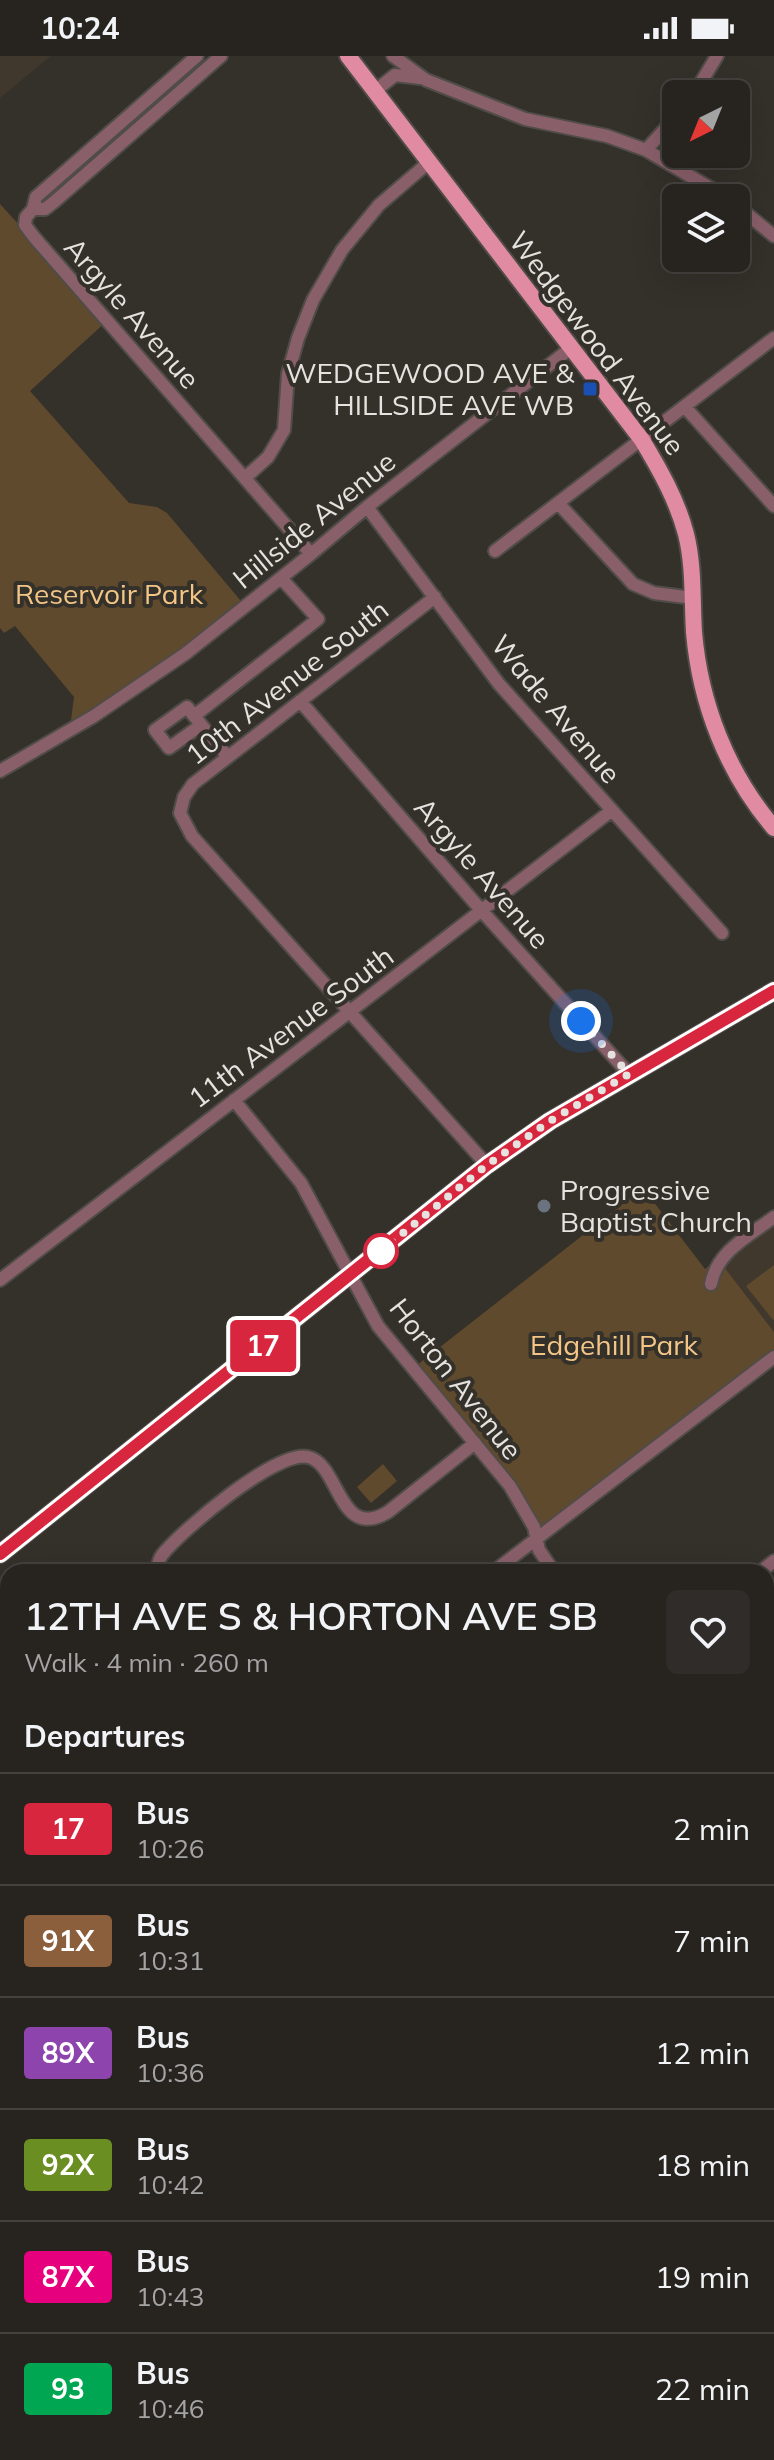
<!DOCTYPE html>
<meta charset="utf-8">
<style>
body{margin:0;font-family:Mulish,sans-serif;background:#2f2c29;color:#f1f3f6;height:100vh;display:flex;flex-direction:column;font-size:30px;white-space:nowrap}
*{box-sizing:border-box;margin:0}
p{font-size:26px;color:#a4a4a5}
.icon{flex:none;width:44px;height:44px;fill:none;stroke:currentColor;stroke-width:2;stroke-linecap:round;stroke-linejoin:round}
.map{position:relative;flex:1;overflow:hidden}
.sheet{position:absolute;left:0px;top:1508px;width:774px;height:896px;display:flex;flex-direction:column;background:#272420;border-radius:24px 24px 0 0;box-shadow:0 8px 32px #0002,0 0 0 2px #43413e}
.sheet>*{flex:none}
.badge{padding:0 16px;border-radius:6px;font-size:28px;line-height:52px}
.needle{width:52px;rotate:223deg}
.controls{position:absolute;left:662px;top:24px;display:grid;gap:16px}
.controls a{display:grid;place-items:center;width:88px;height:88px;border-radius:12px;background:#272420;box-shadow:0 8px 32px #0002,0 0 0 2px #43413e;font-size:40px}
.you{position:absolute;width:40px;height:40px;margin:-20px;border:6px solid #fff;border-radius:50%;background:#1a73e8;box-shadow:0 0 0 12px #1a73e833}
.map>.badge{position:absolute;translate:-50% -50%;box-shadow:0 0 0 4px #fff}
h2{padding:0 24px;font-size:30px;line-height:72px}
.round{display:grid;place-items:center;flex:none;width:84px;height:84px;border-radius:12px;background:#2f2c29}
.head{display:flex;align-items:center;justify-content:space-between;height:136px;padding:0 24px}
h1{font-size:38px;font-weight:600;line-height:60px}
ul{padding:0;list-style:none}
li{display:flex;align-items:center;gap:24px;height:112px;padding:0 24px;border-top:2px solid #43413e}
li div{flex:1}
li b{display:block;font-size:30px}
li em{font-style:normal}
li .badge{min-width:88px;font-weight:700;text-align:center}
.status{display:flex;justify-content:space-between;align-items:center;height:56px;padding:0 40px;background:#272420;direction:ltr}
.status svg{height:22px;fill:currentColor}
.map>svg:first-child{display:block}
.built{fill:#40382d}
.green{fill:#604a2d}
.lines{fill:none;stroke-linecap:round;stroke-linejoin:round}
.minor-casing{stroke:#504c47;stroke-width:16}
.major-casing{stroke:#504c47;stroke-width:20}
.minor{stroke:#895f6a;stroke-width:12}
.major{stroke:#e08ba1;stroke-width:16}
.line-casing{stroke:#fff;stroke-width:18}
.line{stroke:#d7263d;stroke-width:12}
.walk{stroke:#e5e2df;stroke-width:8;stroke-dasharray:0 14.4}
.transit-dot{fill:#1a4fb4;stroke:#34302a;stroke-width:3}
.worship-dot{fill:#6b7280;stroke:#34302a;stroke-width:3}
.stop-dot{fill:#fff;stroke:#d7263d;stroke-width:4}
.labels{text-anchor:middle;stroke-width:8;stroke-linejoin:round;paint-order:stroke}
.street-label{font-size:28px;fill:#e5e2df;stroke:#34302a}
.poi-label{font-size:28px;fill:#e5e2df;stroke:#34302a;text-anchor:end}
.park-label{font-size:28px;fill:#f3c587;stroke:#34302a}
</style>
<div class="status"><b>10:24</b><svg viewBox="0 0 49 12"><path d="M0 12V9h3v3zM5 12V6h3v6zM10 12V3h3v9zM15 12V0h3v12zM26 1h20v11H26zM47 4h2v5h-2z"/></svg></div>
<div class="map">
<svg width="774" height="2404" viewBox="0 0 774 2404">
<rect width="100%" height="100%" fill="#34302a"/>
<!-- built -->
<path class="built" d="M0,0h51l-51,42z
M774,1161v115l-56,-73z
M0,1555l8,9v137l-8,7z
M774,2147v257h-72l-7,-8h71v-242z"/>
<!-- green -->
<path class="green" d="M0,148l107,117 -77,70 99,112 28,4 10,6 79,94 -170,120 -5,-7 3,-23 -59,-71 -11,7 -4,-5z
M643,1132l62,81 13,-10 56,73v25l-238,182 -26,-53 -98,-117z
M774,1209v54l-1,1 -27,-34z
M383,1408l14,17 -26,22 -14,-16z"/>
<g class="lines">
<defs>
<path id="minor" d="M197,0l-161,141 -3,12h12l9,-7 167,-146
M393,0l33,24 99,39 82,17 39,14 81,48
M375,35l20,-16 25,3
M694,38l23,-38
M646,94l30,-33
M736,149l38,31
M33,153l-7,8 -1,8 9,12 277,317
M685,351l89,99
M245,422l23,-21 16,-27 4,-56 10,-36 15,-38 29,-50 37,-45 49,-42
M558,447l75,81 21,9 39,5
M367,451l132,177 223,249
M495,495l279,-213
M435,541l-242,187 -9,13 -4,16 12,23 295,329
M300,645l181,209 148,164
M194,660l-7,-9 -32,23 14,18 32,-23
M228,701l-34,-41 124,-97 -37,-41
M0,715l94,-55 91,-62 126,-100 56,-47 204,-159
M234,1044l67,83 77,143 132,160 24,41 5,23 15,22
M0,1224l611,-469
M711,1228c6,-33 38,-48 63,-67
M157,1516c1,-6 1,-12 5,-17 20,-25 114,-105 146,-98 32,7 30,85 80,55l87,-69
M493,1516l281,-215
M760,1516l14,-11
M0,1555l8,9
M0,1708l8,-7
M766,1722l8,-7
M766,1792l8,10
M0,1837l8,9
M0,1934l8,-7
M0,2136l8,-6
M0,2335l8,-6
M766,2371l8,-6
M696,2396l7,8
M725,2404l10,-8"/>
<path id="major" d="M348,0l294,384c18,30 35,60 44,94 8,32 6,65 8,98 6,71 33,141 80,196
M0,1498l487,-389 63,-44 224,-130
M766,1933l8,-6
M766,2154l8,-7
M177,2404l10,-8
M448,2404l11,-8"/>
</defs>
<!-- minor casing -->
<use href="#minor" class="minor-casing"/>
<!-- major casing -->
<use href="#major" class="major-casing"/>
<!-- minor -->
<use href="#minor" class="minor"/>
<!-- major -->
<use href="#major" class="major"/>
</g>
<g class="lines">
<defs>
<path id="line" d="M0,1498l487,-389 63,-44 224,-130"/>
</defs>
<!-- line casing -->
<use href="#line" class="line-casing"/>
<!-- line -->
<use href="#line" class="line"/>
<!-- walk -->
<path class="walk" d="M381,1195l106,-86 63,-44 79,-47 -48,-53"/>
</g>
<!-- markers -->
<rect class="transit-dot" x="582" y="325" width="16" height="16" rx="4"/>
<circle class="worship-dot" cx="544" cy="1150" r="8"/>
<circle class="stop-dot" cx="381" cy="1195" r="16"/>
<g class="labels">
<!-- street labels -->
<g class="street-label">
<text transform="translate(132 257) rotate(49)" y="10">Argyle Avenue</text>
<text transform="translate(597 287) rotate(53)" y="10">Wedgewood Avenue</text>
<text transform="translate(314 464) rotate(-39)" y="10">Hillside Avenue</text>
<text transform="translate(287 626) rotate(-38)" y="10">10th Avenue South</text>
<text transform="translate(556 653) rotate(50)" y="10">Wade Avenue</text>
<text transform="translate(482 817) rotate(49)" y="10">Argyle Avenue</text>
<text transform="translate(291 971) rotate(-37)" y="10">11th Avenue South</text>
<text transform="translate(456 1323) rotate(52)" y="10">Horton Avenue</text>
</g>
<!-- poi labels -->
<g class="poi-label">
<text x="574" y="327">WEDGEWOOD AVE &amp;<tspan x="574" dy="32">HILLSIDE AVE WB</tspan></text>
<text x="560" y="1144" text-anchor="start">Progressive<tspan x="560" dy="32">Baptist Church</tspan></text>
</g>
<!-- park labels -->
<g class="park-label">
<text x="109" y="548">Reservoir Park</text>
<text x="614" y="1299">Edgehill Park</text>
</g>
</g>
</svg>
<div class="controls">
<a><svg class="needle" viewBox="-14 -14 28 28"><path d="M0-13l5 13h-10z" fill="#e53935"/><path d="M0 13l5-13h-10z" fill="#a4a4a5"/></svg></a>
<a><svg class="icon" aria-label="layers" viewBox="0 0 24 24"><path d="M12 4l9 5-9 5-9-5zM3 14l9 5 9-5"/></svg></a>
</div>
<div class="you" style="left:581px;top:965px"></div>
<b class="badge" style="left:263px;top:1290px;background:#d7263d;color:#fff">17</b>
<section class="sheet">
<div class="head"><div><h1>12TH AVE S &amp; HORTON AVE SB</h1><p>Walk · 4 min · 260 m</p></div><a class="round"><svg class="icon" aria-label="heart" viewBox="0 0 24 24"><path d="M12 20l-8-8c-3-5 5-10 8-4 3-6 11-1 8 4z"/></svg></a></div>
<h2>Departures</h2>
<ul>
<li><span class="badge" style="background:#d7263d;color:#fff">17</span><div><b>Bus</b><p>10:26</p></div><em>2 min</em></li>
<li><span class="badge" style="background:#8b5e3c;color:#fff">91X</span><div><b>Bus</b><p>10:31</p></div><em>7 min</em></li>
<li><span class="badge" style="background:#8e44ad;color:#fff">89X</span><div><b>Bus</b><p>10:36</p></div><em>12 min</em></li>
<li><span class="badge" style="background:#6b8e23;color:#fff">92X</span><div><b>Bus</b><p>10:42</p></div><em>18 min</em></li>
<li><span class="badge" style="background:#e6007e;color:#fff">87X</span><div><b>Bus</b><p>10:43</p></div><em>19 min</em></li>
<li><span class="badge" style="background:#00a651;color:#fff">93</span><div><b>Bus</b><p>10:46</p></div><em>22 min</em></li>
</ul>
</section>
</div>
